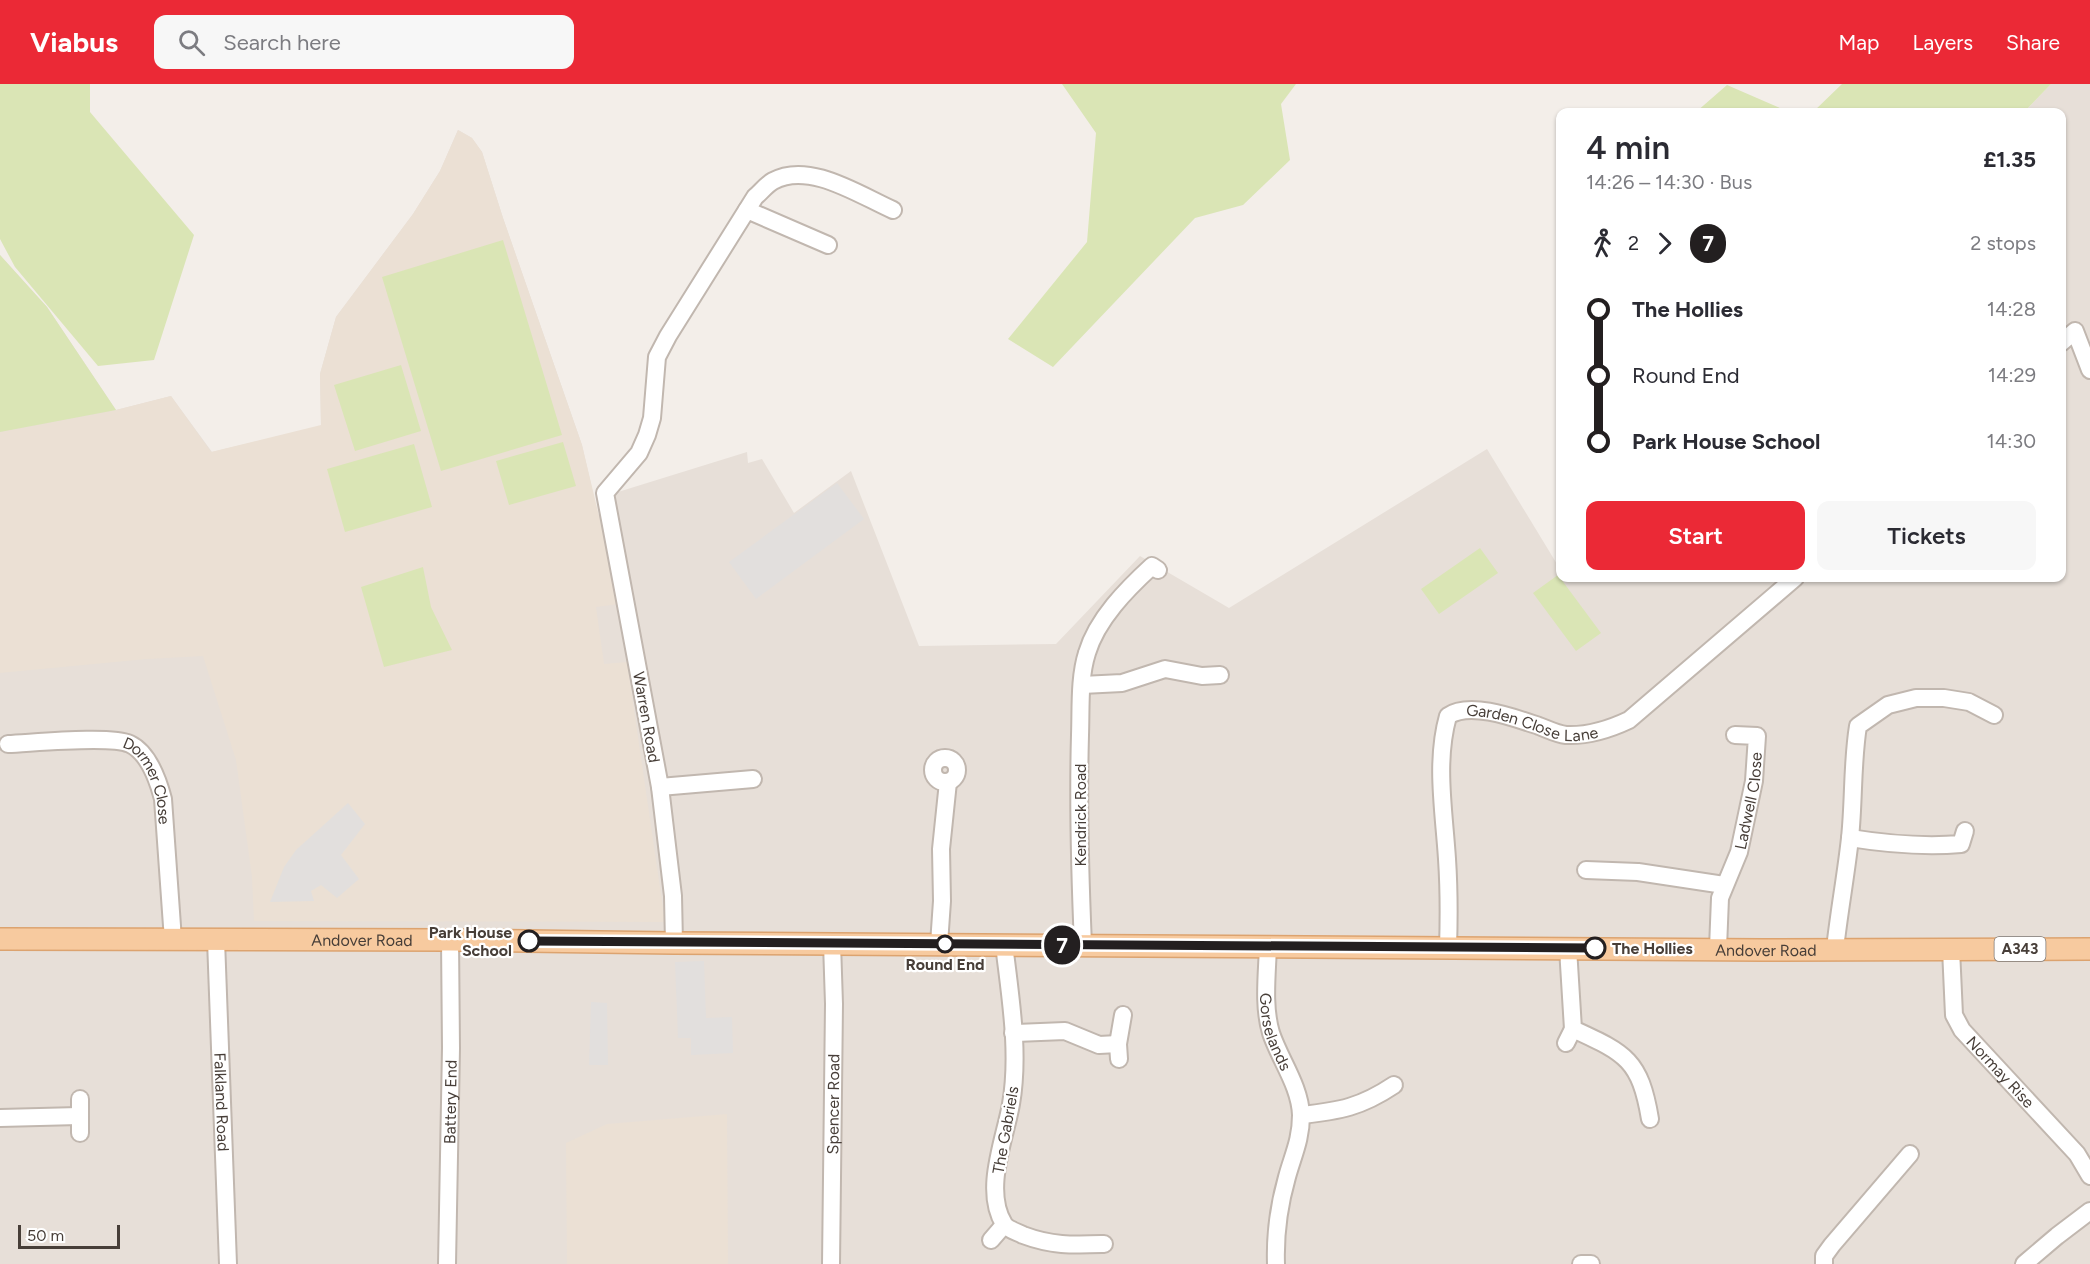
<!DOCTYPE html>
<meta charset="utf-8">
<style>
body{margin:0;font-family:Figtree,sans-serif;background:#f7f7f7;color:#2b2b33;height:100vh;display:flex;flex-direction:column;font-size:22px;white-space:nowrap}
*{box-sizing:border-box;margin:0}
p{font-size:20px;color:#7c7c81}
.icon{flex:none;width:33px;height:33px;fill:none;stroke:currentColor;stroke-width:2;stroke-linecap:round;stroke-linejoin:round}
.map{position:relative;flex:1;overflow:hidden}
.panel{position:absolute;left:1556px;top:24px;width:510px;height:474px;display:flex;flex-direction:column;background:#fff;border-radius:12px;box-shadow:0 2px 4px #0004}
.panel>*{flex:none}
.badge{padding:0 12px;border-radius:20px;font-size:21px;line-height:39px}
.scale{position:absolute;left:18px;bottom:15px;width:102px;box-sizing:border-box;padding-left:6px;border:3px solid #473e38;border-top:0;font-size:16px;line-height:21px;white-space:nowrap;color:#473e38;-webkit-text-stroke:4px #fff;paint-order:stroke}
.map>.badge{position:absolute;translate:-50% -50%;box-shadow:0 0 0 3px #fff}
.legs{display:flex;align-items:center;gap:9px;height:66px;padding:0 30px;font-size:20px}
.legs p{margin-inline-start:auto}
.overview{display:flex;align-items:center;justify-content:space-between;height:102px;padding:0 30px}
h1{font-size:33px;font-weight:600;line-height:45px}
.button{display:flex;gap:12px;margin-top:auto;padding:12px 30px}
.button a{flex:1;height:69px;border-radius:12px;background:#eb2936;color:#fff;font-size:24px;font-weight:600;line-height:69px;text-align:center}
.button a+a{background:#f7f7f7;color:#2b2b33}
ul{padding:0 30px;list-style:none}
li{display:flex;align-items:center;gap:21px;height:66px;font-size:22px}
li i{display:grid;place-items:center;width:9px;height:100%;margin:0 8px;background:currentColor}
li i::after{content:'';width:15px;height:15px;margin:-8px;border:4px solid;border-radius:50%;background:#fff}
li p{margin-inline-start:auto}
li:first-child i{background:linear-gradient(#0000 50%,currentColor 0)}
li:last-child i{background:linear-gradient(currentColor 50%,#0000 0)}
header{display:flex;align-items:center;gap:36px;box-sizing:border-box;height:84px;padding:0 30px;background:#eb2936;color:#fff}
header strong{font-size:28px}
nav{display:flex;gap:33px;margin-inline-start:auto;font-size:21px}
.search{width:420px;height:54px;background:#f7f7f7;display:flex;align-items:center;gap:15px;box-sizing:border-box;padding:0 21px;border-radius:12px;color:#7c7c81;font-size:22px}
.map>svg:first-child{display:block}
.residential{fill:#e7dfd8}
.education{fill:#ebe0d4}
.green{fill:#dae5b5}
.parking{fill:#e2dfdd}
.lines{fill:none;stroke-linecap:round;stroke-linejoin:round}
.minor-casing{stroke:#c1b7af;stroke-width:20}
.major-casing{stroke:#dca36f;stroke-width:24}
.minor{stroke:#fff;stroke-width:16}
.major{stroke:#f7ca9f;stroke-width:21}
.line-1-casing{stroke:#fff;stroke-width:14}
.line-1{stroke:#231f20;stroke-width:9}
.stop-1-dot{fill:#fff;stroke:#231f20;stroke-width:3}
.labels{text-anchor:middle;stroke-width:4.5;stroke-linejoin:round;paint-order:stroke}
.shield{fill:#fff;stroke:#7e7874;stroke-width:1.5}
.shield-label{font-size:15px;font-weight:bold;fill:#473e38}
.street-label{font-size:16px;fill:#473e38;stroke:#fff}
.stop-label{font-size:16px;font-weight:bold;fill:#473e38;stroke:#fff;text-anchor:end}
</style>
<header>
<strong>Viabus</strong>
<div class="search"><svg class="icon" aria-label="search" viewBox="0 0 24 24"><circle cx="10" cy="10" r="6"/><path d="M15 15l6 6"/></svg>Search here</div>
<nav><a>Map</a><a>Layers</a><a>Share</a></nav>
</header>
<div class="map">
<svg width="2090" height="1180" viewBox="0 0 2090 1180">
<rect width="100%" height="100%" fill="#f3eee9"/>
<!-- residential -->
<path class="residential" d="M2051,0h39v1180h-2090v-1009l47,52 69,103 55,-14 41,56 109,-26 -1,-52 16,-57 77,-103 27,-43 18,-41 14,8 10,14 21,66 79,227 16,70 20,-23 129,-40 1,11 14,-4 32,54 57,-42 68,175 137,-2 84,-88 89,52 258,-159 73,120v9h501v-466h-37z"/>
<!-- education -->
<path class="education" d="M458,46l14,8 10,14 21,66 79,227 38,159 -24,3 8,57 23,-2 38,260 -411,-1 -2,-44 -16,-117 -33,-104 -56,3 -147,14v-241l116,-22 55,-14 40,56 110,-27 -1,-51 16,-57 77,-103 27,-43z
M727,1030l1,150h-161l-1,-121 41,-19z"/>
<!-- green -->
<path class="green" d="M0,0h90v28l104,123 -40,125 -56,6 -83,-99 -15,-28z
M1062,0h234l-15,20 9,56 -47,45 -48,13 -142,149 -45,-28 79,-97 9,-109z
M1842,0h209l-27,28h-211z
M1727,1l62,27h-93z
M503,156l59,195 -121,36 -59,-194z
M0,171l47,52 69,103 -116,22z
M401,281l20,66 -66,20 -21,-66z
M563,358l13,44 -67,19 -13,-44z
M414,360l18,63 -87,25 -18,-63z
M1480,464l18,25 -59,41 -18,-25z
M423,483l8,40 21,43 -68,17 -23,-80z
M1558,491l43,58 -25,18 -43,-58z"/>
<!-- parking -->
<path class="parking" d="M837,399l27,36 -108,80 -27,-37z
M348,719l17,21 -24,31 18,24 -22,19 -16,-13 -10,6 3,10 -44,1 14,-35 12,-17z
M704,877l2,57 26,-1 1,36 -42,2v-17h-13l-3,-76z
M591,918l16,1 1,62h-19z"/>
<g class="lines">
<defs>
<g id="minor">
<path d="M747,126l81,35"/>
<path d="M2061,259l14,-12 15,39"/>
<path d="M1082,601l40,-2 43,-14 37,7 18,-1"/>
<path id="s1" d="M8,660c25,-1 103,-9 122,0 19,9 28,36 33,55l10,141"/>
<circle cx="945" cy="686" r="12"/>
<path d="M660,703l93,-8"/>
<path d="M1850,754c37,6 74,9 111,6l4,-13"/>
<path d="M1586,786l52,2 86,13"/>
<path id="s2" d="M216,856l12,324"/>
<path d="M674,859l-1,-47 -13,-109 -55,-294 34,-40 8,-18 5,-17 5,-61 11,-21 87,-139c6,-5 11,-12 18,-16 36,-20 86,14 120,29"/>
<path d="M939,860l3,-43 -1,-52 7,-67"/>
<path d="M1004,860c6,52 16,108 7,160 -6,35 -28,86 -7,120 3,5 13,8 19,11 29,11 50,10 81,9"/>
<path d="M1083,861c-3,-70 -5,-140 -3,-210 1,-27 -1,-57 7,-82 10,-34 40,-64 65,-87l6,4"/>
<path id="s3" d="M1268,862c-1,29 -5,60 3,87 9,27 29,53 30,82 0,25 -8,40 -14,62 -8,28 -12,58 -11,87"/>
<path id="s4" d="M1448,864c1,-30 1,-59 -1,-89 -3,-48 -12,-97 1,-143 22,-15 67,2 91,10 8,3 18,8 27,9 21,1 44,-6 63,-15l166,-142"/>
<path d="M1568,864l5,81c52,24 67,30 77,90"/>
<path id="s5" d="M1718,864l2,-50 19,-46 15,-71 3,-45 -22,-1"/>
<path d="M1835,865c4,-37 11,-74 15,-111 4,-38 2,-75 8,-112l30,-21 28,-7h28l25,4 25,13"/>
<path id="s6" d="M1951,865l3,66 8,15 115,124 13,22"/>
<path d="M1013,949l52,-2 34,14 19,-1"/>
<path d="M1566,959l7,-14"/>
<path d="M1119,975l-1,-15 5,-29"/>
<path d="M80,1015v34"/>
<path d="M1301,1031c39,-4 60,-8 93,-30"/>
<path d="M0,1034l79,-2"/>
<path d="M991,1156l13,-15"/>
<path id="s7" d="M447,1180l4,-216 -1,-108"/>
<path id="s8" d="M831,1180l3,-260 -2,-61"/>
<path d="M1581,1180h10"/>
<path d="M1824,1180v-8l8,-11 78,-91"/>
<path d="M2024,1180l33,-28 33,-25"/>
</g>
<g id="major">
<path id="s9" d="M0,855l450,1 224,3 1088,7 328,-1"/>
</g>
</defs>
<!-- minor casing -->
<use href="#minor" class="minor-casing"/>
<!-- major casing -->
<use href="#major" class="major-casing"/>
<!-- minor -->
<use href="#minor" class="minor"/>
<!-- major -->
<use href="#major" class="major"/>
</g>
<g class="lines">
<defs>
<path id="line-1" d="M529,857l1066,7"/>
</defs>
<!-- line-1 casing -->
<use href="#line-1" class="line-1-casing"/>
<!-- line-1 -->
<use href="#line-1" class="line-1"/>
</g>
<!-- markers -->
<g class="stop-1-dot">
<circle cx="529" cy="857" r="10"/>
<circle cx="945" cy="860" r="8"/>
<circle cx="1595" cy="864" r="10"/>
</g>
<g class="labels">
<!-- shield labels -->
<rect class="shield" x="1994.5" y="853" width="51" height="24" rx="4.5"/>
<g class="shield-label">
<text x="2020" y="870">A343</text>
</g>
<!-- street labels -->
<g class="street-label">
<text transform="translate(647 633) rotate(80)" y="6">Warren Road</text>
<text dy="6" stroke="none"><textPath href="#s4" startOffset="320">Garden Close Lane</textPath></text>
<text dy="6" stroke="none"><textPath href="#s1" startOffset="165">Dormer Close</textPath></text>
<text dy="6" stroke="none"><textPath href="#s5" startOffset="152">Ladwell Close</textPath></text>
<text transform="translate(1080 731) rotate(-90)" y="6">Kendrick Road</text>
<text dy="6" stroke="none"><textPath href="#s9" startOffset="362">Andover Road</textPath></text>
<text dy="6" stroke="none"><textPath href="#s9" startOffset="1766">Andover Road</textPath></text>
<text dy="6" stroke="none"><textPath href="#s3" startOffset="87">Gorselands</textPath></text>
<text dy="6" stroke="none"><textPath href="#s6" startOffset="140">Normay Rise</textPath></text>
<text dy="6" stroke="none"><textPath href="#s2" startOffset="162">Falkland Road</textPath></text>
<text dy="6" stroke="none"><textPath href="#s7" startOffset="162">Battery End</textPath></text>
<text dy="6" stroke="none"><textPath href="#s8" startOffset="160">Spencer Road</textPath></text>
<text transform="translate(1005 1046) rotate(-80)" y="6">The Gabriels</text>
</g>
<!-- stop labels -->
<g class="stop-label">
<text x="512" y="854">Park House<tspan x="512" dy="18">School</tspan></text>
<text x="1612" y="870" text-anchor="start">The Hollies</text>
<text x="945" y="886" text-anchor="middle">Round End</text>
</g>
</g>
</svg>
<div class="scale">50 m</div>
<b class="badge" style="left:1062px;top:861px;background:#231f20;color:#fff">7</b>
<section class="panel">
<div class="overview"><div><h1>4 min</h1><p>14:26 – 14:30 · Bus</p></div><b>£1.35</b></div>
<div class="legs"><svg class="icon" aria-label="walk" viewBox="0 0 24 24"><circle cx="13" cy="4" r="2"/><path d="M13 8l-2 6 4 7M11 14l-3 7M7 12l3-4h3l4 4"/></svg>2<svg class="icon" aria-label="forward" viewBox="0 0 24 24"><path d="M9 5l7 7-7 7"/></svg><b class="badge" style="background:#231f20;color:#fff">7</b><p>2 stops</p></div>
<ul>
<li><i style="color:#231f20"></i><b>The Hollies</b><p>14:28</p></li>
<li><i style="color:#231f20"></i><span>Round End</span><p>14:29</p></li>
<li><i style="color:#231f20"></i><b>Park House School</b><p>14:30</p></li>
</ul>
<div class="button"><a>Start</a><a>Tickets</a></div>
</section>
</div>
